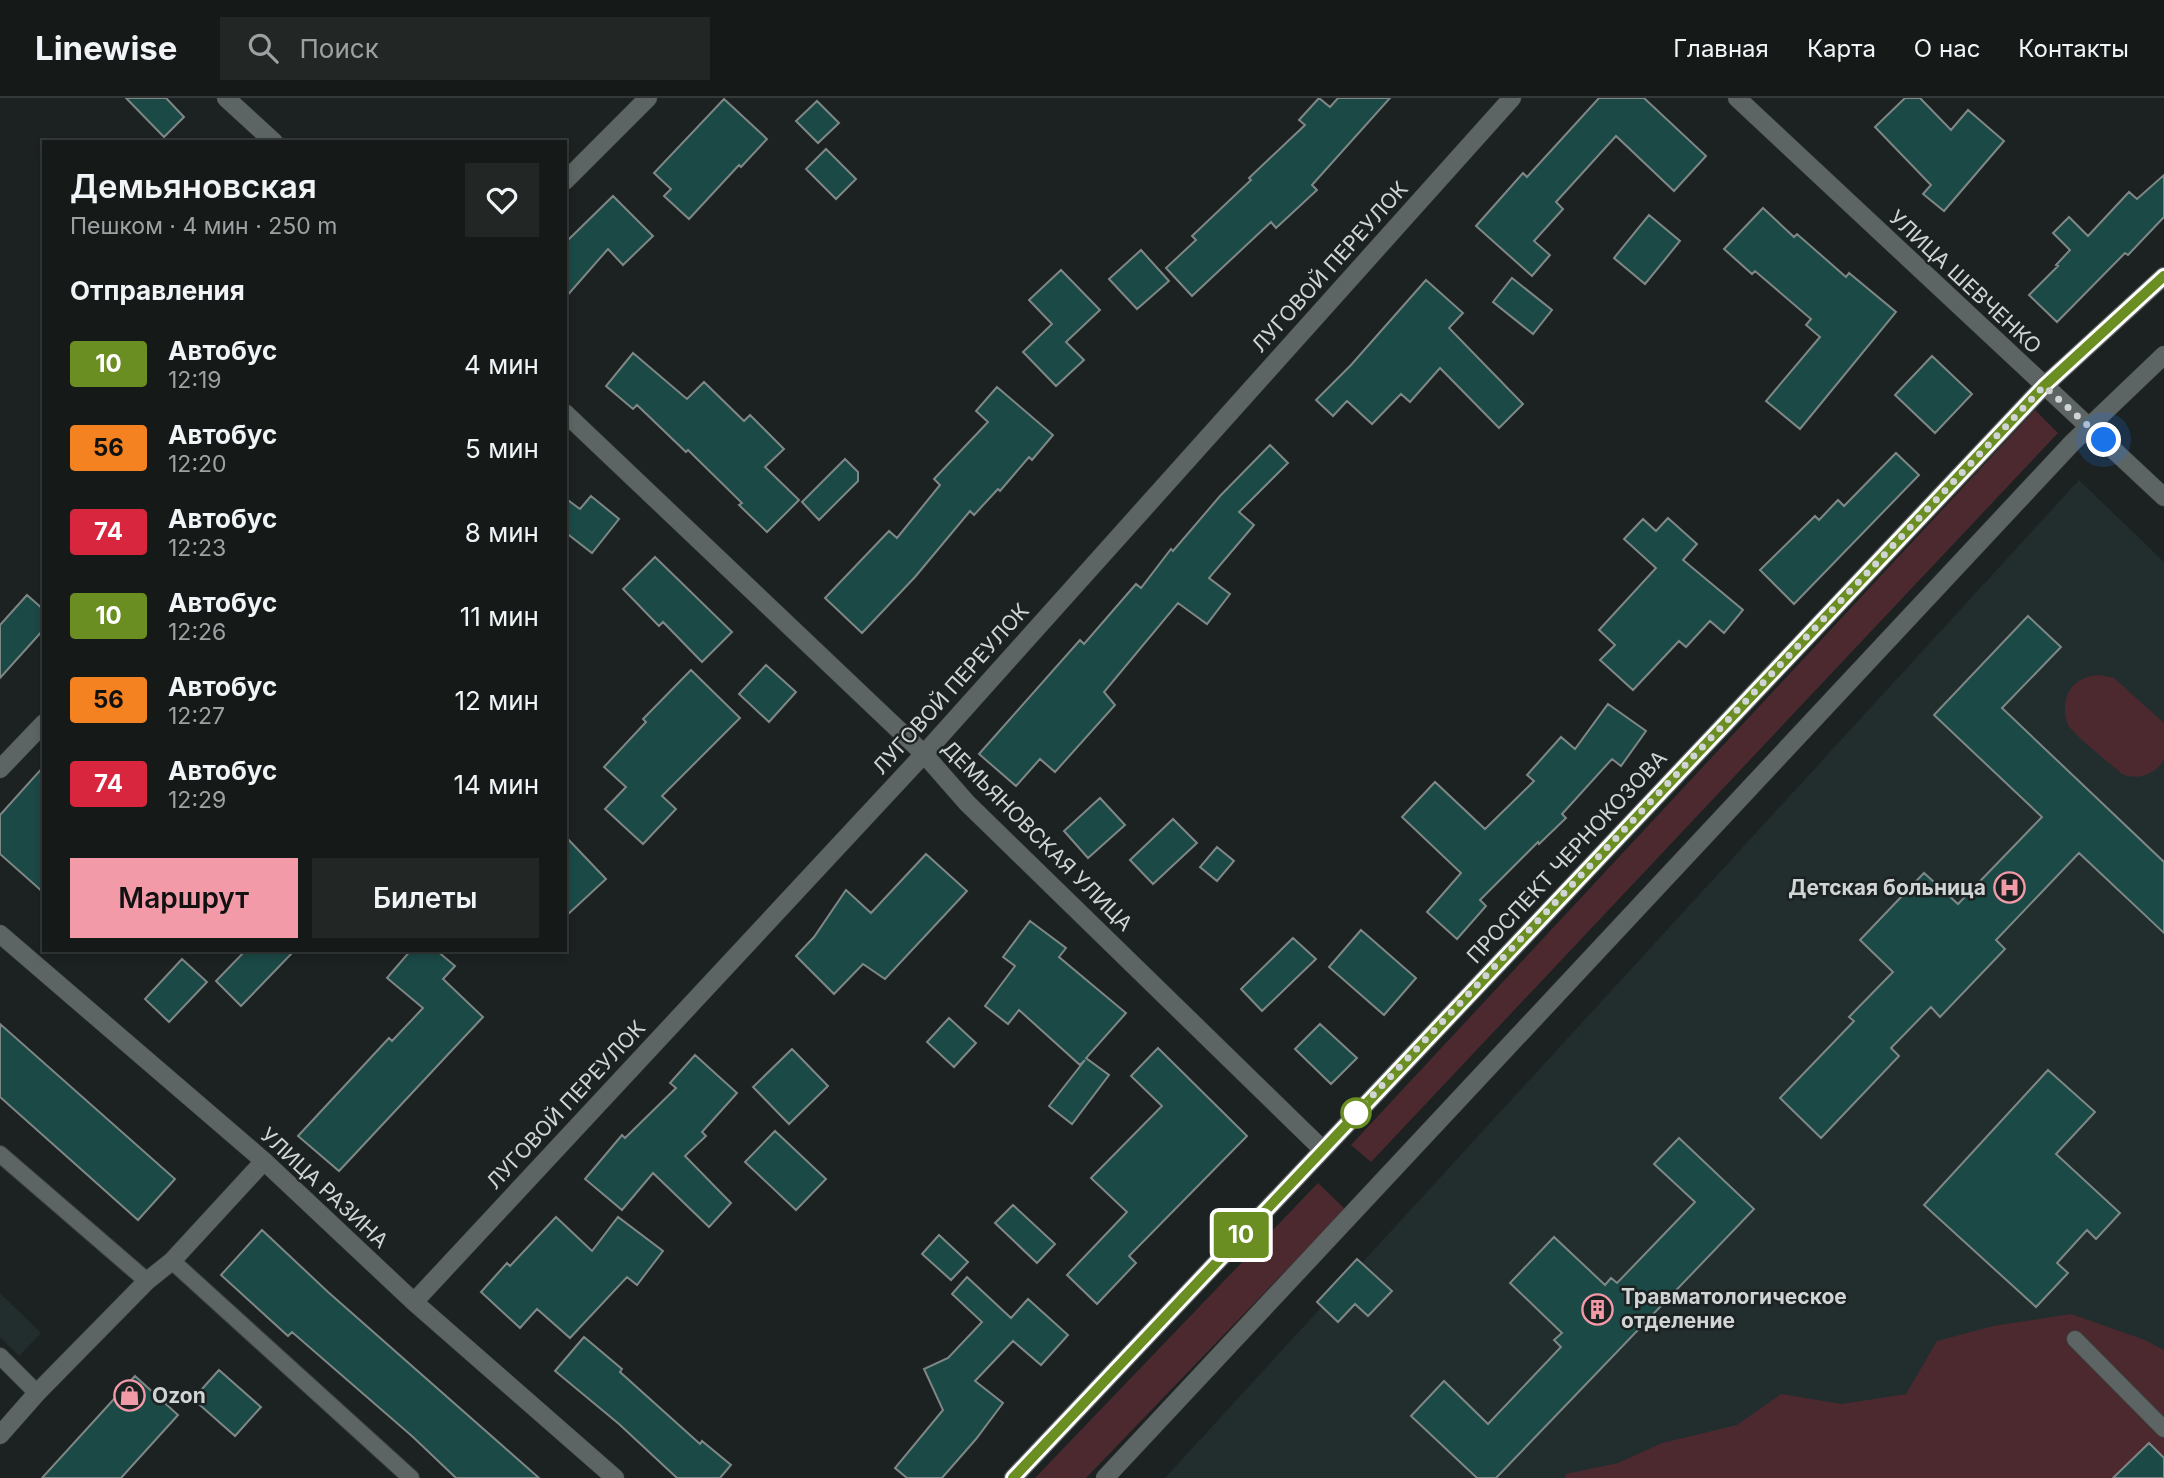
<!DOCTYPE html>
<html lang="ru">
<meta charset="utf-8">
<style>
body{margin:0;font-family:Inter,sans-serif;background:#222726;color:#f1f3f6;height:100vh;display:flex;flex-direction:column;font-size:26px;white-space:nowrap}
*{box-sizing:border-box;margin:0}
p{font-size:23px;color:#9da1a2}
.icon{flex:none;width:38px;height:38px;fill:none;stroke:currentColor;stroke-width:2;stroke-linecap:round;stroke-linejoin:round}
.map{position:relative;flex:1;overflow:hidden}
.panel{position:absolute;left:42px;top:42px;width:525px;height:812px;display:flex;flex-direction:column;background:#151a19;border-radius:0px;box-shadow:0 4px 10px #0003,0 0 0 2px #343838}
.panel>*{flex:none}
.badge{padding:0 14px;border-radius:5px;font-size:24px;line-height:46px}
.you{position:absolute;width:35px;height:35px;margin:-18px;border:5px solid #fff;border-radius:50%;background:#1a73e8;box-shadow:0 0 0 10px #1a73e833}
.map>.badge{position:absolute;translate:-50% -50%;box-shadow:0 0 0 4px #fff}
h2{padding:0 28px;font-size:26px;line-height:63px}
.round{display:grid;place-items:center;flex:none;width:74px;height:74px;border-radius:0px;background:#222726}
.head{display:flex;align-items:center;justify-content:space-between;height:119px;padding:0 28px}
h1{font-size:33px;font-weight:600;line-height:52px}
.button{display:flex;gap:14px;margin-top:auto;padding:14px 28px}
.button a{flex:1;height:80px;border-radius:0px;background:#f39aa9;color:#111;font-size:28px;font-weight:600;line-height:80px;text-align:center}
.button a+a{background:#222726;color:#f1f3f6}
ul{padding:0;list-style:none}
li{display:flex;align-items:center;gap:21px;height:84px;padding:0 28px}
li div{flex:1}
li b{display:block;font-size:26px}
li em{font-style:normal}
li .badge{min-width:77px;font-weight:700;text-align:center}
header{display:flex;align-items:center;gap:42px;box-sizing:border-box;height:98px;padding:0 35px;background:#151a19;border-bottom:2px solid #343838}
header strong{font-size:33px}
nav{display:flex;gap:38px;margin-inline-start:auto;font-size:24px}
.search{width:490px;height:63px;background:#222726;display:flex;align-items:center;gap:18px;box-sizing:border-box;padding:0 24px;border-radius:0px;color:#9da1a2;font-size:26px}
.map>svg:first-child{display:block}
.built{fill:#212e2d}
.green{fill:#4c292f}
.building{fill:#1b4946;stroke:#7f8786;stroke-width:2}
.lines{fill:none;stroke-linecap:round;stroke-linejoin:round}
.service-casing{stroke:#3b3f3f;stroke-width:18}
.minor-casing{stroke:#3b3f3f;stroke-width:19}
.tertiary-casing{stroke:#3b3f3f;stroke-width:19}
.service{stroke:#5d6564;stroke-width:16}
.minor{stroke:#5d6564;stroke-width:18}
.tertiary{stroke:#5d6564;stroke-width:18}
.line-casing{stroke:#fff;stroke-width:16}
.line{stroke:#6b8e23;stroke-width:10}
.walk{stroke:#d0d4d4;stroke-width:7;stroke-dasharray:0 12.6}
.stop-dot{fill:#fff;stroke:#6b8e23;stroke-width:3.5}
.labels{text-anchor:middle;stroke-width:5;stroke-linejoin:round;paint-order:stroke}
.street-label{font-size:21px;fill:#d0d4d4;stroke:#1c2221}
.poi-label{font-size:21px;font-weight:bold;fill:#d0d4d4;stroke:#1c2221;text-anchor:start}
</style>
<header>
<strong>Linewise</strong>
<div class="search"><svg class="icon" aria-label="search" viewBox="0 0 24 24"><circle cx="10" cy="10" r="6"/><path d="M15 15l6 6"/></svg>Поиск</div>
<nav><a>Главная</a><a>Карта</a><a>О нас</a><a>Контакты</a></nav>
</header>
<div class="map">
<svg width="2164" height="1380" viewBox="0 0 2164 1380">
<rect width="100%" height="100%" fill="#1c2221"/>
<!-- built -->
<path class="built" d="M2079,382l85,82v916h-999z
M0,1195l41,40 -22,23 -19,-19z"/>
<!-- green -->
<path class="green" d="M2035,312l23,23 -687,729 -20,-17z
M2100,577l14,3 50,45v36c-7,15 -27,22 -42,15 -11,-10 -47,-38 -54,-49 -2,-4 -3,-12 -3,-16 0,-22 14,-33 35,-34z
M1318,1085l27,26 -259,269h-51z
M2071,1216l74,26 19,10v107l-15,-14 -36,35h-548l1,-4 52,-11 44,-20 75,-18 44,-31 61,10 64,-10 31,-53 56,-15z"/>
<!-- building -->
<path class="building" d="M126,0h40l18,19 -20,20z
M1319,0l11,9 8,-9h52l-78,87 5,5 -41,38 -5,-6 -79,74 -26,-28 30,-28 -4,-4 59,-56 -2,-2 56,-53 -6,-5z
M1599,0h45l62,58 -32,35 -58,-55 -60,66 7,7 -29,32 16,14 -18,21 -56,-50 47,-53 4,4z
M1905,0h15l31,32 17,-20 36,31 -60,70 -21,-17 8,-9 -56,-58z
M724,1l43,40 -26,28 -2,-2 -50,54 -25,-23 7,-7 -17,-16z
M817,3l22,22 -21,20 -22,-22z
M826,51l30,30 -20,20 -30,-30z
M2164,77v42l-36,38 -3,-2 -68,69 -28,-27 29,-29 -2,-1 14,-15 -17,-17 16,-16 19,19 41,-44 8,7z
M613,98l40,40 -30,29 -15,-16 -43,49v-55z
M1763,110l31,29 3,-3 49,43 3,-4 47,39 -96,117 -34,-28 54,-64 -14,-12 5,-6 -56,-48 -3,3 -28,-25z
M1649,117l31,26 -35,43 -31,-26z
M1141,152l28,31 -32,28 -28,-30z
M1061,172l39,40 -34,32 18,18 -28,26 -33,-34 29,-28 -23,-24z
M1512,180l40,32 -19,24 -40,-32z
M1426,182l37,33 -14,15 74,76 -24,24 -59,-60 -30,34 -9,-8 -29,30 -25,-23 -14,15 -17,-16 35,-35z
M633,255l54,46 17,-17 40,39 6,-6 34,34 -19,18 34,33 -32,32 -28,-27 3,-2 -54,-53 -2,2 -49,-47 -4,4 -27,-23z
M1932,258l40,38 -37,39 -40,-38z
M997,289l56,48 -21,25 -3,-3 -29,34 -2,-2 -24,26 -4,-4 -55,66 -53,56 -37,-35 64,-67 8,7 43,-53 -6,-6 54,-57 -12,-11z
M1270,347l18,18 -49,49 15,13 -45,53 21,16 -23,30 -29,-21 -74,89 11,13 -60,67 -15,-13 -24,27 -37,-32 101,-114 4,4 52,-60 5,4 30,-39 2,2 47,-55z
M1896,355l23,22 -125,129 -34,-34 55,-54 4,4 19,-20 6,6z
M845,361l13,13v9l-39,39 -17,-18z
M591,398l28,23 -27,34 -27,-21v-34l15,11z
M1668,420l29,26 -14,16 60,50 -19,23 -14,-12 -24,26 -7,-6 -46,49 -33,-30 15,-15 -16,-15 57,-62 -32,-29 19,-20 13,12z
M655,459l77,75 -30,30 -39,-40 -4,4 -36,-37z
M27,497l17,15v19l-44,49v-53z
M2028,518l33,31 -59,61 162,154v71l-85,-80 -83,87 9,9 -65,68 -9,-10 -40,41 8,8 -78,82 -41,-40 74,-77 -5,-4 44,-45 -33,-32 64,-67 34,31 84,-87 -108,-102z
M766,567l30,27 -27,30 -30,-28z
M691,572l49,48 -78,78 14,13 -33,35 -38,-35 21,-22 -22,-20 42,-45 -3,-3z
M1608,606l38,27 -25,35 -9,-7 -50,55 4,4 -27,26 -1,-2 -58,58 6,6 -29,33 -30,-27 34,-39 -59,-56 33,-35 50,47 49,-48 -7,-6 34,-38 14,12z
M44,668v127l-44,-39v-39z
M1100,700l25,27 -37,33 -24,-27z
M1173,721l24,24 -44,41 -23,-24z
M565,738l41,43 -41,38z
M1217,749l17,14 -17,20 -17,-14z
M926,756l41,37 -82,88 -22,-15 -29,30 -38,-38 18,-19 32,-47 25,23z
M1030,823l36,27 -7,9 67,56 -40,45 23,17 -37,49 -23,-18 36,-46 -5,5 -61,-55 -11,14 -23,-18 30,-40 -12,-9z
M1361,832l55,48 -32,37 -55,-48z
M1293,840l23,21 -54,52 -21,-22z
M246,852h49l-54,56 -25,-25z
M411,852h25l19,16 -12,13 40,38 -144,154 -41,-35 91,-98 3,3 31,-33 -36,-30z
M182,861l25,23 -38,40 -24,-23z
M949,920l27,25 -22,24 -27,-25z
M0,926l175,155 -37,41 -138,-123z
M1320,926l37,34 -26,26 -36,-35z
M1158,950l89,88 -118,120 7,7 -39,41 -30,-29 60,-63 -36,-34 71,-72 -31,-30z
M792,951l36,37 -39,38 -36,-37z
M695,957l42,38 -35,39 4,4 -21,20 46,47 -22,24 -56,-54 -31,37 -37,-31 37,-44 3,3 51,-50 -6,-5z
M2048,972l47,42 -39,42 64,59 -24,26 -9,-9 -30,33 11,10 -32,34 -112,-102z
M775,1033l51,48 -30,31 -51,-48z
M1679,1040l75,71 -258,269h-19l-66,-62 33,-35 44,43 73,-77 -7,-7 8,-7 -52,-50 44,-46 51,48 6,-7 6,5 78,-81 -41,-38z
M1013,1107l42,39 -18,19 -42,-40z
M556,1119l36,34 26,-34 45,34 -26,34 -10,-8 -57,61 -33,-29 -17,19 -39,-36 26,-29 3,3z
M262,1132l66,62 211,186h-83l-43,-41 -121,-105 -4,4 -67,-61z
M939,1137l29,27 -17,18 -29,-26z
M1357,1161l35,32 -24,25 -13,-12 -17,18 -21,-20z
M967,1179l44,41 17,-19 40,36 -27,30 -28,-24 -38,40 28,22 -27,36 -34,39h-35l-12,-10 48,-58 -19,-41 24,-11 34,-36 -30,-28z
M584,1239l38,32 -2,3 80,72 2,-3 29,24 -11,13h-43l-58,-54 -64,-53z
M219,1272l42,37 -26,29 -42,-37z
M135,1278l43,39 -57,63h-79z
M2149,1345l15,15v20h-51z"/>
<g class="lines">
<defs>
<path id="service" d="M0,1056l147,127
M172,1163l239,217
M2075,1241l89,90
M0,1258l37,37"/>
<path id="minor" d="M226,0l48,44
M565,83l83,-83
M565,315l359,341 43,49 355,346
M0,671l44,-46
M0,836l264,227 150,141 201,176
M414,1204l510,-548 588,-656
M0,1337l37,-42 110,-112 25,-20 92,-100"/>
<path id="tertiary" d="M1737,0l427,399
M1013,1380l1031,-1092 120,-110
M1105,1380l968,-1036 91,-87"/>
</defs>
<!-- service casing -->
<use href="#service" class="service-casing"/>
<!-- minor casing -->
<use href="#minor" class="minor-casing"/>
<!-- tertiary casing -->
<use href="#tertiary" class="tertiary-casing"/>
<!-- service -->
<use href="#service" class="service"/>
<!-- minor -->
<use href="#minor" class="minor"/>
<!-- tertiary -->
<use href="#tertiary" class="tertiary"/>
</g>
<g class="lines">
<defs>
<path id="line" d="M1013,1380l1031,-1092 120,-110"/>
</defs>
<!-- line casing -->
<use href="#line" class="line-casing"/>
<!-- line -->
<use href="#line" class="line"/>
<!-- walk -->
<path class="walk" d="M1356,1015l688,-727 60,54"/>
</g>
<!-- icons -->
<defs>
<symbol id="hospital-ring" viewBox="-11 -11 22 22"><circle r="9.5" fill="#1c2221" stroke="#f39aa9" stroke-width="1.5"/><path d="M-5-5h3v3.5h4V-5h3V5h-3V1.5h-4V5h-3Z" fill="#f39aa9"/></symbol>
<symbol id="building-ring" viewBox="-11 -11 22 22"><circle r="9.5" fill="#1c2221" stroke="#f39aa9" stroke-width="1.5"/><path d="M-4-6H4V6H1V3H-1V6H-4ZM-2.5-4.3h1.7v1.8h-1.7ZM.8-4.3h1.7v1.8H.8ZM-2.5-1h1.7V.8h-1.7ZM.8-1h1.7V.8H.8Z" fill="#f39aa9"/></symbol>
<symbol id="shop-ring" viewBox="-11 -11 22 22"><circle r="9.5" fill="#1c2221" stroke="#f39aa9" stroke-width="1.5"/><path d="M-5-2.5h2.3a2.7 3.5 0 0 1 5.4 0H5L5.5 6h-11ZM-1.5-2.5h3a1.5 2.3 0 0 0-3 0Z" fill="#f39aa9"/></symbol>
</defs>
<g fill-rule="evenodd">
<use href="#hospital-ring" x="1992" y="772" width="35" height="35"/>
<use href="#building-ring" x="1580" y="1194" width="35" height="35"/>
<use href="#shop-ring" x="112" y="1280" width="35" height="35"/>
</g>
<!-- markers -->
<circle class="stop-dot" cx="1356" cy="1015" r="14"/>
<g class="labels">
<!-- street labels -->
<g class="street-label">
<text transform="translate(1330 169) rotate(-48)" y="7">ЛУГОВОЙ ПЕРЕУЛОК</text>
<text transform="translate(1965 184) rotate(43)" y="7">УЛИЦА ШЕВЧЕНКО</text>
<text transform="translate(951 591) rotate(-48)" y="7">ЛУГОВОЙ ПЕРЕУЛОК</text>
<text transform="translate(1037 738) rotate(45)" y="7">ДЕМЬЯНОВСКАЯ УЛИЦА</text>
<text transform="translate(1567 759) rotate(-47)" y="7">ПРОСПЕКТ ЧЕРНОКОЗОВА</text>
<text transform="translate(566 1007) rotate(-47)" y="7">ЛУГОВОЙ ПЕРЕУЛОК</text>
<text transform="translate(324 1090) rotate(43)" y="7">УЛИЦА РАЗИНА</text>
</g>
<!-- poi labels -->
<g class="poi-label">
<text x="1986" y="797" text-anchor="end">Детская больница</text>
<text x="1621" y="1206">Травматологическое<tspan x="1621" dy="24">отделение</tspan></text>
<text x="152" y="1305">Ozon</text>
</g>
</g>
</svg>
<div class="you" style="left:2104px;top:342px"></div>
<b class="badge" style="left:1241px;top:1137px;background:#6b8e23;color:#fff">10</b>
<section class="panel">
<div class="head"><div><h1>Демьяновская</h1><p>Пешком · 4 мин · 250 m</p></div><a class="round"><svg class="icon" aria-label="heart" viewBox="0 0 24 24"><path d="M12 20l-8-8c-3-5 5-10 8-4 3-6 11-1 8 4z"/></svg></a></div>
<h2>Отправления</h2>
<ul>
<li><span class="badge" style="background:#6b8e23;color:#fff">10</span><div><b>Автобус</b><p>12:19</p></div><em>4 мин</em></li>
<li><span class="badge" style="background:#f58220;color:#111">56</span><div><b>Автобус</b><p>12:20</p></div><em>5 мин</em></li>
<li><span class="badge" style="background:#d7263d;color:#fff">74</span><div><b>Автобус</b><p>12:23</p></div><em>8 мин</em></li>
<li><span class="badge" style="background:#6b8e23;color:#fff">10</span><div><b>Автобус</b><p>12:26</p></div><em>11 мин</em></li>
<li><span class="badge" style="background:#f58220;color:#111">56</span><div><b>Автобус</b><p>12:27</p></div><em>12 мин</em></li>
<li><span class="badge" style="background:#d7263d;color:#fff">74</span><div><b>Автобус</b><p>12:29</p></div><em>14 мин</em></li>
</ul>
<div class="button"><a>Маршрут</a><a>Билеты</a></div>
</section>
</div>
